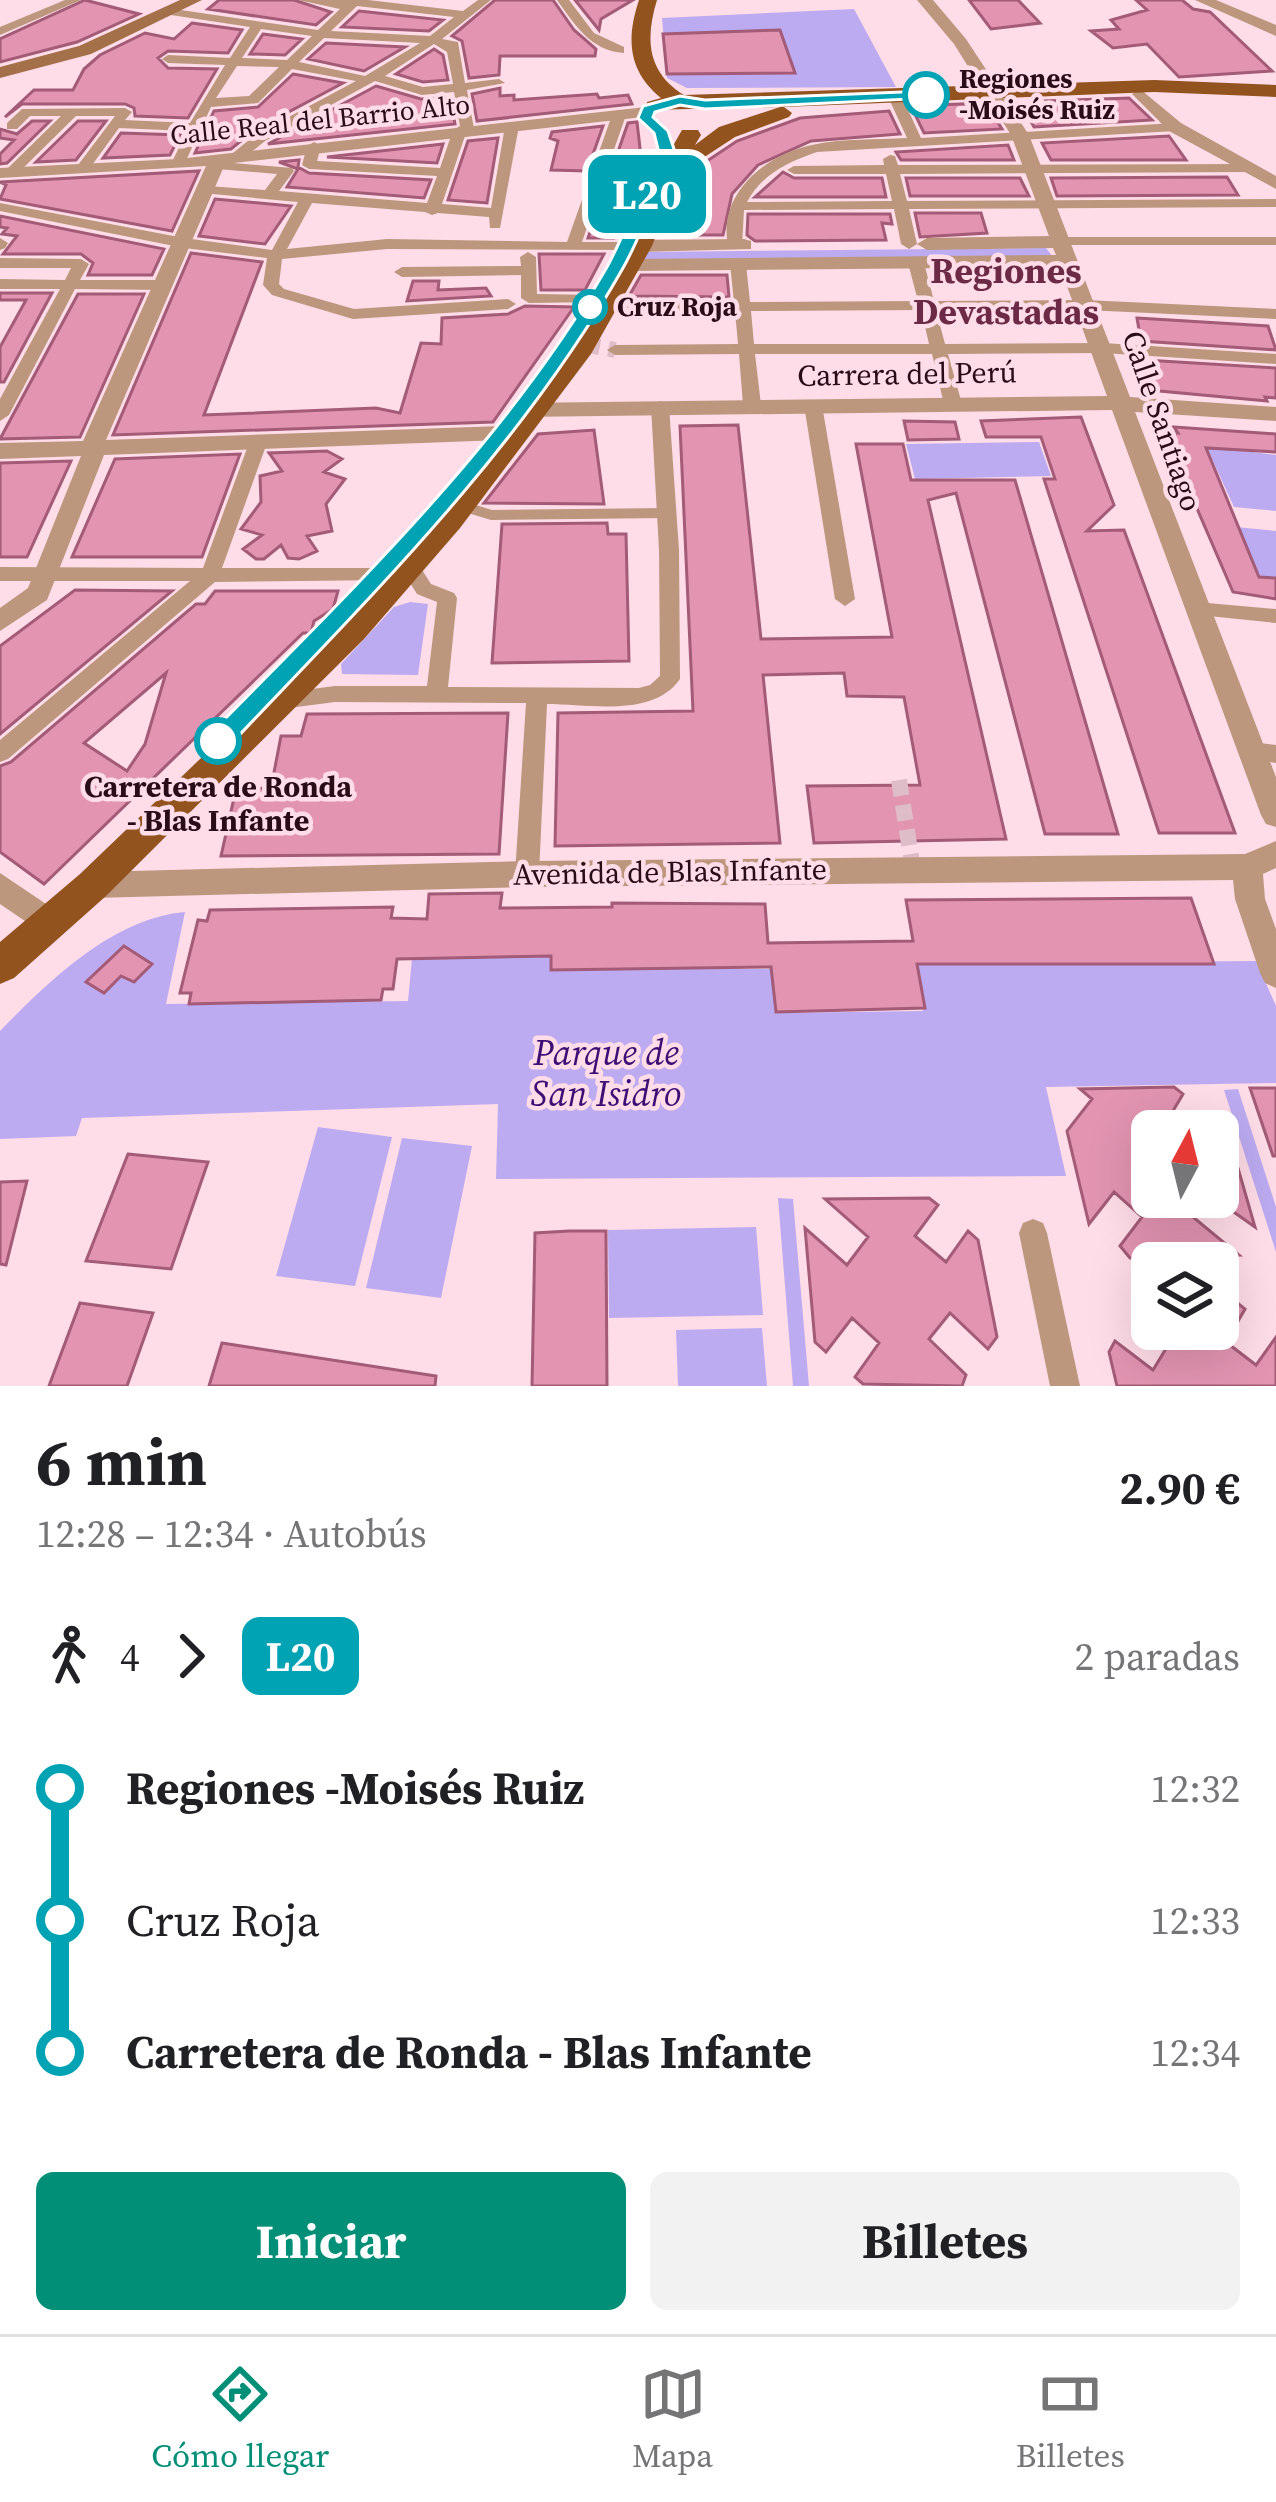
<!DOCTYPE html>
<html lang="es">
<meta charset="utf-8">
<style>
body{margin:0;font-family:"Source Serif 4",serif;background:#f2f2f2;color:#202124;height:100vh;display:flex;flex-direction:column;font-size:45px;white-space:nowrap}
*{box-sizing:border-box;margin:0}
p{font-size:39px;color:#757577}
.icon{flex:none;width:66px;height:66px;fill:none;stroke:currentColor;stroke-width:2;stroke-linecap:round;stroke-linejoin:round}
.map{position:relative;height:1386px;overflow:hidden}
.details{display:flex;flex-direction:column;background:#fff;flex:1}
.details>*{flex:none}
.badge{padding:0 24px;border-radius:18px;font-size:42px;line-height:78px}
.needle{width:78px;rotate:7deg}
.buttons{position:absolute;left:1131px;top:1110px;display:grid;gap:24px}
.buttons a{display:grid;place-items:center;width:108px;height:108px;border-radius:18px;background:#fff;box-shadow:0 12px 48px #0002;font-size:60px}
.map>.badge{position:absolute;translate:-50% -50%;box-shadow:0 0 0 6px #fff}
.legs{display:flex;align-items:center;gap:18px;height:132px;padding:0 36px;font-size:39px}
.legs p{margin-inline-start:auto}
.summary{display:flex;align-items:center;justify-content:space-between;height:204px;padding:0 36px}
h1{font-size:66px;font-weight:700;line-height:90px}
.button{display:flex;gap:24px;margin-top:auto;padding:24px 36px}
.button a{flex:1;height:138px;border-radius:18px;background:#028f78;color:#fff;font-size:48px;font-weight:700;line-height:138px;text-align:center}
.button a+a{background:#f2f2f2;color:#202124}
ul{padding:0 36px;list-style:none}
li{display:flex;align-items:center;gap:42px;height:132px;font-size:45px}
li i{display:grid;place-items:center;width:18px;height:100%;margin:0 15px;background:currentColor}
li i::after{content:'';width:30px;height:30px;margin:-15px;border:9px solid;border-radius:50%;background:#fff}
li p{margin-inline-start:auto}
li:first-child i{background:linear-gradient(#0000 50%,currentColor 0)}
li:last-child i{background:linear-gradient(currentColor 50%,#0000 0)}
.tab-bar{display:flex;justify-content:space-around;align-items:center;height:168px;border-top:3px solid #e0e0e0;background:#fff;font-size:33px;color:#757577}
.tab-bar a{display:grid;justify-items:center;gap:6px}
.tab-bar .selected{color:#028f78}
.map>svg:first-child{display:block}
.green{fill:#bdabf1}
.building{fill:#e294b1;stroke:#a35b77;stroke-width:3;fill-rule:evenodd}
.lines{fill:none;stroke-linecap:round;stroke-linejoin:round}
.pedestrian-tunnel{stroke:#debdc9;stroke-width:16;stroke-dasharray:16 9;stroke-linecap:butt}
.minor-tunnel{stroke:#debdc9;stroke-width:16;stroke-dasharray:16 9;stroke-linecap:butt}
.pedestrian{fill:#bc977e;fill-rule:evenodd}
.minor{fill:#bc977e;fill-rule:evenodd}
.tertiary{fill:#bc977e;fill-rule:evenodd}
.secondary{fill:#a4704a;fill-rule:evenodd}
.primary{fill:#92531f;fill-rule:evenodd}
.line-1{fill:#00a3b4;stroke:#fff;stroke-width:3}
.stop-1-dot{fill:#fff;stroke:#00a3b4;stroke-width:6}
.labels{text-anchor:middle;stroke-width:9;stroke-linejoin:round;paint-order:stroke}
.far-stop-label{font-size:27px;font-weight:bold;fill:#280c18;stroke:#fedce8;text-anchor:start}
.far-street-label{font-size:27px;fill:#280c18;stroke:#fedce8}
.street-label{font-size:30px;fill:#280c18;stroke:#fedce8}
.stop-label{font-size:30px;font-weight:bold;fill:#280c18;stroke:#fedce8}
.far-district-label{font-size:36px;font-weight:bold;fill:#6c2a46;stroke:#fedce8}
.near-park-label{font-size:36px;font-style:italic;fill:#3d0f75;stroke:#fedce8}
</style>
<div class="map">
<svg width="1276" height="1386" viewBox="0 0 1276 1386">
<rect width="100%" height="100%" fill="#fedce8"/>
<!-- green -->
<path class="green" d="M854,9l42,78 -209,1 -20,-10 -5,-60z
M1046,248l7,9 -412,4 6,-9z
M1039,442l12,34 -136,3 -9,-35z
M1206,446l70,9v56l-42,-4z
M1236,527l40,4v47l-17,-1z
M410,602l18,2 -10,71 -76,-1 -1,-10 53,-57z
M185,912l-19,92 242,-3 4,-42 137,-3 3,13h219l6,44 146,-2 -6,-47 339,-3 20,45v77l-230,4 20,89 -570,3 2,-75 -416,14 -6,18 -76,3v-108c49,-50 113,-113 185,-119z
M1238,1089l38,118v45l-52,-162z
M318,1127l74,10 -37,149 -79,-10z
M402,1138l70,8 -31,152 -75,-10z
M778,1198l15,1 16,187h-16z
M756,1227l7,88 -154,3 -1,-88z
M762,1328l5,58h-89l-2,-56z"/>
<!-- building -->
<path class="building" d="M85,0l54,14 -62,28 -77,20v-23z
M219,0h75l37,12 -15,13 -108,-16z
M495,0h58l21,30 22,19 -1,7h-95l-1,19 -30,3 -7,-37 -10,-5z
M575,0h58l-32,19 -2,11z
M969,0h49l22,23 -49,6z
M1136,0h46l11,9 17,3 62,59 -93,6 -32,-33 -34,4 -22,-17 28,-2 -8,-9 36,-10z
M359,11l84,9 -14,11 -87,-4z
M192,23l50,7 -14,23 -60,-2 -10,7 10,10 49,1 -29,49 -53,-2 -1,-8 -9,-4h-103l-17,13 29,-27h39l11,-21 16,-14 45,-22 29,6z
M780,30l15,43 -128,1 -4,-40z
M263,34l39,5 -17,16 -35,-1z
M326,43l79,4 -41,24 -56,-12z
M434,49l9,6 5,25 -25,2 -27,-8z
M293,74l50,9 -90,48 -22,18 -36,4 19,-42 44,-4z
M376,86l45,13 29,-2 5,27 -187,20z
M500,88v8l14,-1v5l83,-6 2,4 29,-3 4,9 -155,17 -5,-27z
M1129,98l23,22 -118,7 -6,-11 24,-1 -6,-14z
M986,103l16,26 -78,4 -13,-27z
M889,111l11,23 -89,7 -53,24 -26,29 -9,41h-55l-5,-4 23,-56 51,-34 63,-23z
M32,121h18l-43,42 -7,1v-10l14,-14 -14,-2v-9l17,5z
M78,121h28l-30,39 -40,2z
M637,122l3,26 -13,70 -13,20h-26l40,-115z
M603,126l-16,45 -36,-1 7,-29 -8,-3 2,-6z
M121,133l59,2 -10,20 -67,3z
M1169,136l17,24h-135l-9,-17z
M498,138l-11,65 -39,-3 20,-59z
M443,144l-6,19 -110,-6z
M1008,145l6,15h-113l-5,-8z
M299,160l-1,7 11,6 122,7 -7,18 -137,-11 11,-18 -19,-7z
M199,171l-27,60 -172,-32 6,-14 -6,-3z
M783,172l11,6h88l4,19h-131z
M1227,177l11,18 -181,1 -6,-18z
M906,178h114l9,18h-119z
M215,199l76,7 -26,38 -66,-8z
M915,213h66l6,20 -67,4z
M748,214h142l2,10 -10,-1 4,17 -131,1 -8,-6z
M0,216l164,33 -12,26h-64l5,-12 -12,-9h-78l14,-18 -15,-2 5,-6 -7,-1z
M191,253l71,9 -58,153 172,-7 24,5 21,-70 20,1 1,-26 66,-4 17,-8 49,1 -81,115 -380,13z
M539,254h65l-19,36h-44z
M641,275h86l2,22 -100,-1z
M413,281h26l-1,9 48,-2 5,8 -84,5z
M0,293h52l-48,89h-4v-35l26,-47h-26z
M78,294h66l-64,143 -80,2z
M1137,318l131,8 8,24 -135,-9z
M1145,360l131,8v30l-11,-1 2,4 -118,-11z
M1081,417l33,88 -27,26 37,-1 111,303h-76l-115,-354h11l-14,-42h-55l-5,-16z
M904,421l51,1 4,17 -51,1z
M738,425l23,214 131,-2 -36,-193h47l8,36h104l103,354h-73l-89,-341 -28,7 78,339 -192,4 -7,-57 113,-1 -16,-88 -57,-1 -3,-23 -81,2 17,168 -225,3 3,-133 135,-2 -13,-285z
M1174,427l102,7v18l-70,-4 53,129 17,1v21l-43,-7 -69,-160 14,1z
M594,430l10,74 -120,-1 54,-69z
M327,451l15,8 -18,13 21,7 -19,25 6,27 -25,5 10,15 -18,8 -11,-1 -7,-13 -17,14h-8l-13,-10 19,-14 -21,-6 20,-27 -1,-26 22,-5 -13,-18z
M240,454l-38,103h-130l43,-98z
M71,461l-44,96h-27v-94z
M607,523l1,11h18l3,127 -137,2 10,-139z
M75,590l97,1 -172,143v-88z
M215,591h123l-5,18 -19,12 -3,12h-8l-259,251 -44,-32v-86l11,-4 185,-158h9zM166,673l-21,71 -18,27 -43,-28z
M508,713l-9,141 -278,2 15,-67 35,-1 10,-52h20l6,-22z
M502,893l-2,15 112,-1v-4l153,1 3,39 145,-2 -7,-41 285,-2 23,66h-297l8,44 -149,4 -5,-45 -220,3v-14l-154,3 -4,30h-10l-2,11 -192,4 2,-11h-11l18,-73 9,1 3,-11 183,-3 -2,11 36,1 2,-25z
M124,946l28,18 -18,18 -13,-6 -17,17 -18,-11z
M1174,1087l9,7 -22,37h-9v31l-10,13 10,8v14h17l70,58 -109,3 -10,-12 22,-29 -28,-25 -25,32 -22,-93 25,-32 -12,-10z
M1250,1088h26v68h-3z
M1218,1116h5l32,111 -37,-26z
M128,1154l80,8 -37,107 -85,-8z
M27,1181l-21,84 -6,-1v-82z
M929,1198l9,7 -23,31 31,26 22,-31 10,9 19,97 -9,12 -38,-36 -21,26 37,36 -4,11 -99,-2 -8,-7 24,-34 -27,-25 -26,34 -11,-10 -10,-114 42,37 21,-28 -43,-38z
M569,1231h37l1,155h-75l3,-153z
M1218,1300h16l11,9 -19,33 30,23 20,-28v49h-159l-8,-34 6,-11 38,29 17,-28 -15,-13h63z
M80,1303l73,10 -26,73h-78z
M222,1343l214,33 -1,10h-226z"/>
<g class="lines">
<!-- pedestrian-tunnel -->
<path class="pedestrian-tunnel" d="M899,780l14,89"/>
<!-- minor-tunnel -->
<path class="minor-tunnel" d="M584,344l31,6"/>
<!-- pedestrian -->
<path class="pedestrian" d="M463,501l29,9 175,-2 7,5 -7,5 -176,2 -33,-10 -2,-4 2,-4z"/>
<!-- minor -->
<path class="minor" d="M65,0h16l-81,35v-8z
M298,0h70l95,11 15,-11h13l-49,39 16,3 7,41 34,-4 6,4 -38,7 7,39 -8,4 -24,71 49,4 14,-82 7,-4 7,4 -19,102h-10l-1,-11 -51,-4 -6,2 -7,-3 -113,-9 -25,46 100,-10 180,3 45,-127 7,-4 7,4 -44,127h43l5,2v6l-243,-1 -105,10 -3,25 5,5 70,20 154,-10 8,5 -8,5 -155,10 -81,-24 -9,-10 4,-27 -83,-10 -184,-37v-8l184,35 88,12 26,-48 -96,-9v-6l5,-1 58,4 12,-16 -60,-5 -2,-3 7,-4 70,6 2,3 -15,20 148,12 10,-27 -128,-7 -7,-4 5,-19 7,-4 7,4 -4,15 123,7 13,-38 7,-4 -6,-34 -32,3 -47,-14 -110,60 -22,18h-10v-6l22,-18 101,-54 -64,-12 -34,34 -47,4 -28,60 -12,-3 16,-33 -68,-3 -32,44h-10l-2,-3 40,-53h-39l-60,59 -12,-3 57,-56h-31l-13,13h-10v-6l15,-14 103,-1 7,4 -7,8 65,3 35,-58 -57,-2 -6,-4 6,-4 62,3 20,-31 -79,-12 -6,-4 2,-3 151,22 22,-21zM357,6l97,11 -24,19 -99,-5zM261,29l51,7 -25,24 -45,-2zM324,38l96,5 -55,33 -66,-14zM434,44l13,8 6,32 -30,3 -38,-11zM237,66l42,1 -30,29 -33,2z
M557,0h12l25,33 30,14v6c-33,-2 -49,-28 -67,-53z
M897,97l7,4 17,37 254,-15 7,4 -7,4 -358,21c-29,10 -55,22 -70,50l145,-1 -6,-27h-92l-7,-4 7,-4 90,-1 -1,-6 7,-4 5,1 3,9 349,-1 7,4 -7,4 -347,2 7,27 369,-2v8l-367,2 8,35 -8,5 -8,-5 -7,-35 -150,1 -2,36 -13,3c-14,-52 34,-94 83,-104 30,-7 65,-5 95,-7l-17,-37z
M1061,237h215v8h-220v-6z
M0,238l8,5 -3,5 -5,2z
M528,252l8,5 1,37 58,1 8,5 131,2 -4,-38 8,-5 8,5 4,38 168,-1 -10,-38 8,-5 8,5 10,38 151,-1 191,9v10l-191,-9h-149l9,34 158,-1 173,11v10l-173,-11 -155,1 14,50 -9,5 -9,-5 -12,-50h-177l6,51 -9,5 -9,-5 -4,-51 -124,1 -8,-5 8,-5 123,-1 -3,-33 -96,1 -38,-10 -72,1 -8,-5v-23l-119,2 -8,-5 8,-5 119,-1 -1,-9zM921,310l8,34h-175l-3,-33z
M0,258l81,1 8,5 -9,16h85l8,5 -8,5 -90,-1 -66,126 -9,6v-22l60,-110h-60v-10l65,1 6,-12h-71z
M813,400l9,5 33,194 -10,7 -10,-7 -31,-194z
M660,401l9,5 10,144 1,129c-27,39 -91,25 -133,25l-8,170 -4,7 -8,3 -8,-3 -4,-7 11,-171 -191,-1 -54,7 -7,-2 -4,-6 4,-6 7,-2 54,-7h92l10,-84 -20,-8 -17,-27 10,-7 7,2 14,22 23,9 3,5 -9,89 191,1 11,-3 10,-9 -1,-126 -8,-144z
M258,437l9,6 -45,125h161l10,7 -3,5 -175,2 -207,177 -8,3v-22l190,-159h-190v-14l203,1 46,-125z
M1196,602l80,7v14l-87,-9 -3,-5 3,-5z
M1251,742l25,3v18l-33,-6 -3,-6 3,-6z
M1033,1219l10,4 4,10 33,153h-30l-31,-153 4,-10z"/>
<!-- tertiary -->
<path class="tertiary" d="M917,0h16l33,39 63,96 101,262 146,10v14l-141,-9 141,365v50l-10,-3 -5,-9 -149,-405 -592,7 -11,-7 11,-7 587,-7 -47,-129 -431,4 -10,-6 10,-6 427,-4 -3,-7 -126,2 -10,-6 10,-6 122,-2 -38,-101 -57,-91z
M1195,0h21l60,25v11z
M1140,89l41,34 95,53v13l-107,-58 -37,-37z
M646,107l6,1v8l-427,48 -119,276 396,-14 11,7 -11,7 -398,15 -57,145 -47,31v-23l28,-20 53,-132 -81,3v-16l83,-2 123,-275 -206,12v-10l178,-9z
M744,239l7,2v8l-111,3 -10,-6 10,-6z
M1276,841v27l-13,6 2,25 11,30v59l-11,-5 -5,-10 -25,-74 -2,-19 -706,7 -434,11 -11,-4 -4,-9 4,-9 11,-4 434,-11 718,-7z
M0,873l58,39 4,10 -4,10 -11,4 -47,-32z"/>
<!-- secondary -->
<path class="secondary" d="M180,0h22l-111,54 -91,24v-11l79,-21z"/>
<!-- primary -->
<path class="primary" d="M639,0h18c-12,39 -10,72 27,95l470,-15 122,5v12l-122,-5 -370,15 8,6 -3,4 -54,20 -55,36 -28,73 -61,108 -131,174 -96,111 -258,257 -92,82 -14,6v-42l80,-68 262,-251 98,-109 127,-163 61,-105 26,-67 28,-49h16l3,5 -6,10 24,-18 61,-20 -133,3v-8l14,-4c-33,-27 -35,-59 -22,-98z"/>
</g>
<!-- line-1 -->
<path class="line-1" d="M926,91l5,7 -226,11 -25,-4 -25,7 -2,5 15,14 6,18c-17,39 -30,82 -51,119 -103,182 -253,329 -396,480h-17v-14c142,-145 294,-289 397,-467 20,-37 35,-79 51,-118l-4,-16 -16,-15 5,-12 37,-10 25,4z"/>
<!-- markers -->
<g class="stop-1-dot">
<circle cx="926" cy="95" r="21"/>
<circle cx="590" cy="307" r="15"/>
<circle cx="218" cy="741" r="21"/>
</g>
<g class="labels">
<!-- far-stop labels -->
<g class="far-stop-label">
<text x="959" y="88">Regiones<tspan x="959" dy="31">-Moisés Ruiz</tspan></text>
<text x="617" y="316">Cruz Roja</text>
</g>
<!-- far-street labels -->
<g class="far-street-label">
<text transform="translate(320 120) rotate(-6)" y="9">Calle Real del Barrio Alto</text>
</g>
<!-- street labels -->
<g class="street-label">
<text transform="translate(907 374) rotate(-1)" y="10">Carrera del Perú</text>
<text transform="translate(1162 421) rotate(71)" y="10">Calle Santiago</text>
<text transform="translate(670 872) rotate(-1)" y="10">Avenida de Blas Infante</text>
</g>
<!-- stop labels -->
<g class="stop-label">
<text x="218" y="797">Carretera de Ronda<tspan x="218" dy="34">- Blas Infante</tspan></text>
</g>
<!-- far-district labels -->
<g class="far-district-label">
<text x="1006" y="283">Regiones<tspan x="1006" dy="41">Devastadas</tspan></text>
</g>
<!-- near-park labels -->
<g class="near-park-label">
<text x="606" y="1065">Parque de<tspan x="606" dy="41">San Isidro</tspan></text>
</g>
</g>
</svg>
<div class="buttons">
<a><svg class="needle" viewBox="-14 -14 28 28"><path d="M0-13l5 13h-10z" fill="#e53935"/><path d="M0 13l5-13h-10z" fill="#757577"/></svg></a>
<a><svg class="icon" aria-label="layers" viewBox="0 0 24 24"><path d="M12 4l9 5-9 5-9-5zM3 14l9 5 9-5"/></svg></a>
</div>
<b class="badge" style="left:647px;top:194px;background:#00a3b4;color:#fff">L20</b>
</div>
<section class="details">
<div class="summary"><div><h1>6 min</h1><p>12:28 – 12:34 · Autobús</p></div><b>2.90 €</b></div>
<div class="legs"><svg class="icon" aria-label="walk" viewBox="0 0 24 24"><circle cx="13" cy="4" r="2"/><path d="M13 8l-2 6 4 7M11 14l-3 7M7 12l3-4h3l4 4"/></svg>4<svg class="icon" aria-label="forward" viewBox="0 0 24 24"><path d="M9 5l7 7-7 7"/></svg><b class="badge" style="background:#00a3b4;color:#fff">L20</b><p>2 paradas</p></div>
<ul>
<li><i style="color:#00a3b4"></i><b>Regiones -Moisés Ruiz</b><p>12:32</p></li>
<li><i style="color:#00a3b4"></i><span>Cruz Roja</span><p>12:33</p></li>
<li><i style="color:#00a3b4"></i><b>Carretera de Ronda - Blas Infante</b><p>12:34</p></li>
</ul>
<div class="button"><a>Iniciar</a><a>Billetes</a></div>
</section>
<nav class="tab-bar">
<a class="selected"><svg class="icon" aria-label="directions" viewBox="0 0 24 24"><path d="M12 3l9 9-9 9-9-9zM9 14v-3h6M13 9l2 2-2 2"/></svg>Cómo llegar</a>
<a><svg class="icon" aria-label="map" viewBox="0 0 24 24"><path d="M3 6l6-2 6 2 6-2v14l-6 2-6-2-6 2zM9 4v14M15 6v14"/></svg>Mapa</a>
<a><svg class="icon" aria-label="tickets" viewBox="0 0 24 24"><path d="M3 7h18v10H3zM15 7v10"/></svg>Billetes</a>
</nav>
